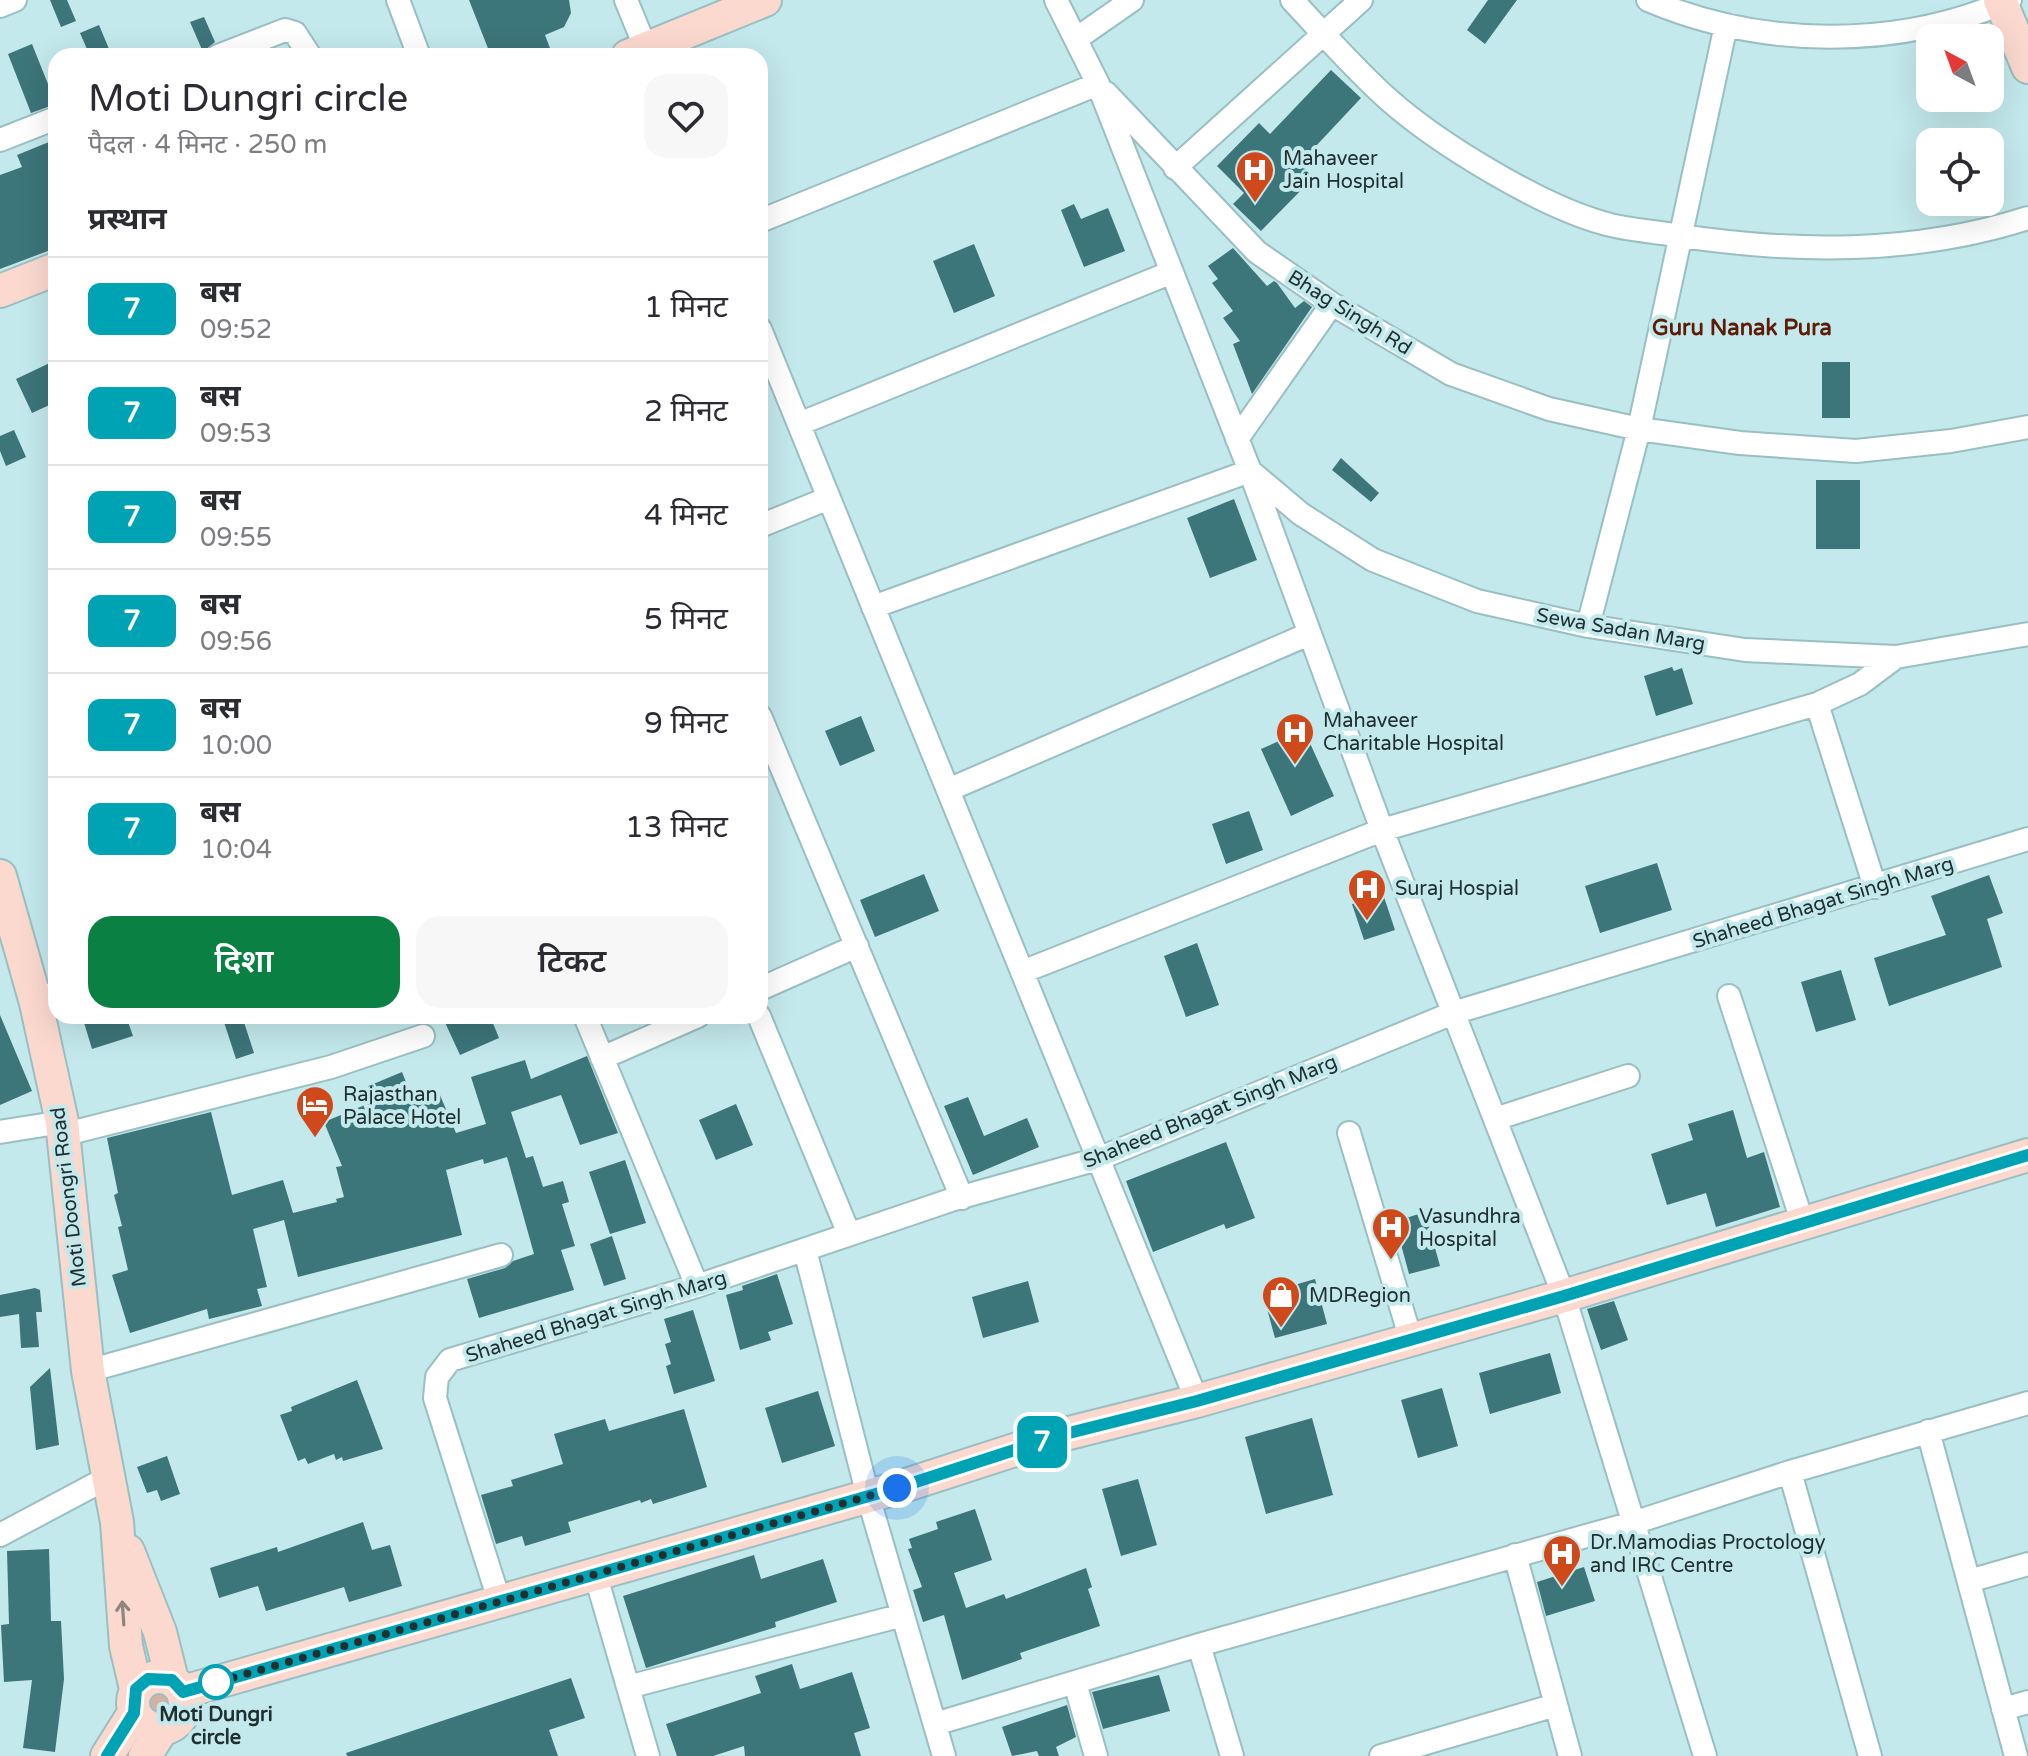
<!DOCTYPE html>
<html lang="hi">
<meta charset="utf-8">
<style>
body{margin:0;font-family:"Varela Round","Noto Sans Devanagari",sans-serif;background:#f7f7f7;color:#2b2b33;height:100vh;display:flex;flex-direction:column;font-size:30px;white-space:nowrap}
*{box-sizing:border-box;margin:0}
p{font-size:26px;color:#7c7c81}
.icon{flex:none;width:44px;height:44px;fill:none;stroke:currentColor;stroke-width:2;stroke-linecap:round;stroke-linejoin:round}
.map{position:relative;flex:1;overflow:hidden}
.panel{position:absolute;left:48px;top:48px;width:720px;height:976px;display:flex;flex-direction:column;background:#fff;border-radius:24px;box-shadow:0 8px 32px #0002}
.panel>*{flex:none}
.badge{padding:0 16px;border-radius:12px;font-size:28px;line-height:52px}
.needle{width:52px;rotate:319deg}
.fabs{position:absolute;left:1916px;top:24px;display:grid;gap:16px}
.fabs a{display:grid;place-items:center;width:88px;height:88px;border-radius:16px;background:#fff;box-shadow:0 8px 32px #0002;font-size:40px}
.you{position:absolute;width:40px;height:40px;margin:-20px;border:6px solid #fff;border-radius:50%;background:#1a73e8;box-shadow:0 0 0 12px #1a73e833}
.map>.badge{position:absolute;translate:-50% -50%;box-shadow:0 0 0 4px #fff}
h2{padding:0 40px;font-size:30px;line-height:72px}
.round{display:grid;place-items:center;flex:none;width:84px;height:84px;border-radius:24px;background:#f7f7f7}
.headline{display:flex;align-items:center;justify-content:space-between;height:136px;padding:0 40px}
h1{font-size:38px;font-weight:600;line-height:60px}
.cta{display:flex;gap:16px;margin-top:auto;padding:16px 40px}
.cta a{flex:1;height:92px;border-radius:24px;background:#0b8043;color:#fff;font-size:32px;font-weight:600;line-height:92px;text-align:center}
.cta a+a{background:#f7f7f7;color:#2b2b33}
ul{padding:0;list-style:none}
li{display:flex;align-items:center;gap:24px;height:104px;padding:0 40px;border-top:2px solid #e1e1e2}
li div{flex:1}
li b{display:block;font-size:30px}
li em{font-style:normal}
li .badge{min-width:88px;font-weight:700;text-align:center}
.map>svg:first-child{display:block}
.green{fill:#d2b1a7}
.building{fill:#3c757a}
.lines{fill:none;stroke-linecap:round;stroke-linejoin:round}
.street-casing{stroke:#9abfc2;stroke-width:26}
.secondary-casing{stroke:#9abfc2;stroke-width:36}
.street{stroke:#fff;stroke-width:22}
.secondary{stroke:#fbd9cf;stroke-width:32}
.oneway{stroke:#8e8480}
.line-casing{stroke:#fff;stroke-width:18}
.line{stroke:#00a3b4;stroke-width:12}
.walk{stroke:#202f30;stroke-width:8;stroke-dasharray:0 14.4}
.stop-dot{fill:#fff;stroke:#00a3b4;stroke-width:4}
.labels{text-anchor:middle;stroke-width:8;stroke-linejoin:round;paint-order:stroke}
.poi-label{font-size:20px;fill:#202f30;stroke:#c3e9ec;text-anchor:start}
.street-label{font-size:20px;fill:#202f30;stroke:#c3e9ec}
.stop-label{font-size:20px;font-weight:bold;fill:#202f30;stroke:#c3e9ec}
.neighbourhood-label{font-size:22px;font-weight:bold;fill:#5d1c07;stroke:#c3e9ec}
</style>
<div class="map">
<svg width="2028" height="1756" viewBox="0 0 2028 1756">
<rect width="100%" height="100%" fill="#c3e9ec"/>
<!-- green -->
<path class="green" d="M143 1703a15 15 0 1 1 30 0a15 15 0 1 1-30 0Z"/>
<!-- building -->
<path class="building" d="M50,0h17l9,21 -15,6z
M469,0h100l2,13 -7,14 -19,8 8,21h-26l-3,-7 -18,7h-15z
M1488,0h29l-32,44 -18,-14z
M204,17l11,25 -12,10 -13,-30z
M99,25l13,31h-22l-10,-23z
M32,44l24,60 -25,9 -23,-59z
M1331,70l30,28 -61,65 14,14 -53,54 -28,-27 11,-11 -27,-27 42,-43 11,11z
M49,142l7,19v87l-56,21v-94l22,-8 -5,-12z
M1074,204l7,15 27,-11 17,43 -41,16 -23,-57z
M974,244l21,52 -41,17 -21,-52z
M1233,248l34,38 7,-5 3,2 18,25 9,-7 8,6 -60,87 -19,-50 7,-3 -17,-23 10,-7 -21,-28 6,-4 -10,-13z
M56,360v42l-24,11 -16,-34z
M1822,362h28v56h-28z
M14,430l12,27 -20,9 -6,-15v-15z
M1341,458l38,35 -8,9 -39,-32z
M1816,480h44v69h-44z
M1234,499l23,61 -47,18 -23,-60z
M1672,667l2,4 8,-3 11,36 -37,12 -12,-40z
M861,716l14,35 -35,15 -15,-35z
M1304,730l30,66 -43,20 -30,-67z
M1249,811l14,39 -37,14 -14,-40z
M1657,863l15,47 -72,23 -15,-47z
M924,874l15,37 -64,26 -15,-37z
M1989,875l14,38 -16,6 15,48 -113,39 -15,-48 72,-23 -15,-39z
M1383,894l12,36 -31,10 -12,-36z
M1197,943l22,62 -33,12 -22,-61z
M1841,970l15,50 -40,12 -15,-50z
M0,1015l32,76 -32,14z
M82,1016h44l7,20 -41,13z
M222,1016h20l12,37 -18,6z
M442,1016h48l9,22 -39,17z
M587,1056l31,77 -38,12 -19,-50 -50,17 15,46 7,-2 10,31 20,-6 6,21 -7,2 13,42 -14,4 13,40 -95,28 -12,-39 38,-11 8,-7 21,-7 -27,-97 -23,7 -1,-5 -37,11 16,65 -164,42 -14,-57 -31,9 14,58 -10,2 5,17 -53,13 -2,-10 -77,24 -18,-58 16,-5 -10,-43 4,-1 -8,-31 4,-2 -11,-55 104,-26 21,83 51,-15 10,33 44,-11 -1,-3 8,-2 -8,-30 6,-1 -18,-44 41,-17 -6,-15 43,-18 10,25 25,-9 19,45 30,-9 -15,-47 54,-17 6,19z
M968,1097l16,39 43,-18 12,29 -66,28 -29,-69z
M736,1104l17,41 -37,15 -17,-40z
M1733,1110l14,48 17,-6 16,55 -64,20 -10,-34 -39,12 -16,-51 42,-14 -5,-16z
M1226,1142l29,76 -29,11 -2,-5 -71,28 -27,-71z
M625,1160l21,63 -36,11 -21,-62z
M1425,1212l15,54 -31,8 -13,-48 11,-3 -1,-5z
M612,1236l14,43 -22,7 -14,-42z
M777,1274l16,50 -25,8 3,8 -31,10 -14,-55 17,-5 -1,-4z
M1315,1279l12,45 -52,14 -12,-44z
M1028,1281l11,41 -56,16 -11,-41z
M35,1288l5,2 2,22h-6l3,35 -18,1 -2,-34 -19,3v-22z
M1614,1301l14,39 -27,10 -14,-41z
M693,1310l22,71 -41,13 -8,-28 5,-2 -6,-20 6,-2 -7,-23z
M1550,1353l11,40 -71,21 -11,-41z
M50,1368l9,77 -23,5 -6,-63z
M357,1380l26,69 -40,12 -1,-4 -6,3 -2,-6 -26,10 -3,-6 -7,3 -18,-46 12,-4 -1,-4z
M1442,1388l16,58 -40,12 -17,-58z
M818,1391l17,55 -53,17 -17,-55z
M684,1409l23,78 -54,17 -2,-5 -10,4 -1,-3 -72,22 3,10 -46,14 -3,-10 -26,8 -15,-49 32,-9 -2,-6 52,-16 -9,-30 51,-15 4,12z
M1312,1418l21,77 -67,19 -21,-77z
M167,1456l13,38 -19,7 -4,-11 -10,3 -10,-26z
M1138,1479l19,66 -36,11 -19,-67z
M975,1509l17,51 -38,13 12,35 38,-14 2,5 80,-31 6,19 -4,2 12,37 -80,27 2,6 -60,21 -18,-65 -21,7 -10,-32 9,-3 -14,-38 4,-1 -3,-9 29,-10 -2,-7z
M363,1522l9,28 18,-5 12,41 -53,16 -5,-15 -78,24 -8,-25 -39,12 -9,-30 67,-21 1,5z
M49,1549l2,72h10l3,58 -9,73 -32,-4 9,-68 -28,2 -3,-57 8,-1 -2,-73z
M754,1555l7,24 62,-20 14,43 -62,20 1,5 -130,41 -23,-72z
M1584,1567l11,34 -49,15 -9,-34z
M792,1664l8,25 52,-17 18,56 -16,5 7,23h-116l-1,-10 -31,10h-36l-11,-32 95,-31 -6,-17z
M1159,1675l11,36 -67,18 -11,-37z
M571,1678l14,40 -36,12 9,26h-211l-1,-3z
M1067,1705l9,32 -20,10 3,9h-20l-2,-5 -25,5 -10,-29z"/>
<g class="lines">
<defs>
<path id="street" d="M398,0l21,56
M626,0l23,56
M1056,0l42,84 152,387 132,359 182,466 141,460
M1292,0c32,34 63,70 97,100 50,44 150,105 214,123 23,7 49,8 72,12 118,18 238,20 353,-17
M1648,0c113,48 249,50 362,0
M0,6l15,-6
M1076,39l56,-39
M218,56l67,-26 10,3 15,23
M1106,93l151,159 75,52 119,70 98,35 90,20 101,14 116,8 95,-10 77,-14
M0,140l56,-22
M1175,168l186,-168
M760,221l338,-137
M760,329l437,1072
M799,424l373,-152
M1237,439l95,-135
M760,526l69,-28
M873,607l377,-136 51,43 72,46 104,41 111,25 157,24 151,7 132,-23
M1588,626l51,-197 87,-404
M1817,704l58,183
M760,716l202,482
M948,790l361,-156
M1022,972l360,-142 435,-126 43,-20 36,-27
M760,989l97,-43
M1729,996l74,228
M36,1003l20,-11
M585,1016l112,270
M759,1016l90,218
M602,1058l96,-42
M1495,1119l133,-43
M0,1132l62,-10
M1349,1133l62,207
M62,1135l269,-68 92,-31
M805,1250l63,246 76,260
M88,1371l413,-116
M1928,1431l88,325
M1790,1472l80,284
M0,1535l109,-58
M1515,1555l55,201
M595,1573l53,183
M1969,1581l59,-17
M499,1600l-64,-202 2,-21 13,-17 247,-74 254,-86 147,-41 355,-146 575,-174
M1199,1645l33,111
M1075,1683l21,73
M628,1687l275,-72
M2003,1709l25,-7
M935,1724l264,-79 437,-123 154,-50 238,-69
M1381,1756l175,-51"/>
<path id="secondary" d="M2000,0l28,67
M628,56l137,-56
M0,291l56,-22
M0,876l36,127 26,119 26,249 29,151 9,124 10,43
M128,1551l32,81 12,48
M133 1703a26 26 0 1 1 52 0a26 26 0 1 1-52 0Z
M183,1692l714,-204 164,-53 136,-34 367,-105 464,-141
M107,1756l27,-43
M145,1756l17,-27"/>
</defs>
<!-- street casing -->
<use href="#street" class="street-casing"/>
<!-- secondary casing -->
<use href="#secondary" class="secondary-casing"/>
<!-- street -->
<use href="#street" class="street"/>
<!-- secondary -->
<use href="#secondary" class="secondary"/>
</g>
<!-- one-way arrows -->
<defs><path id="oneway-shaft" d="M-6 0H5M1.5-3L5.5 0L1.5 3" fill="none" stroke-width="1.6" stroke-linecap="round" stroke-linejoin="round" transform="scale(2)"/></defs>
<use class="oneway" href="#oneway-shaft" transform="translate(123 1613) rotate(-94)"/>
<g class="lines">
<defs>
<path id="line" d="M107,1756l27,-43 2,-24 12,-10 24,1 11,12 714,-204 164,-53 136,-34 367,-105 464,-141"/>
</defs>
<!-- line casing -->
<use href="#line" class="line-casing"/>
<!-- line -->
<use href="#line" class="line"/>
<!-- walk -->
<path class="walk" d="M216,1682l-5,2 686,-196"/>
</g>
<!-- icons -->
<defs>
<symbol id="hospital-pin" viewBox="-11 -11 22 30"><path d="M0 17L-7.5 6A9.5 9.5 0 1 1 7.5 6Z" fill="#d0491b" stroke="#c3e9ec"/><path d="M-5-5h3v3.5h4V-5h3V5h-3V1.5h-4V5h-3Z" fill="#fff"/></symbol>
<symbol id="hotel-pin" viewBox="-11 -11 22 30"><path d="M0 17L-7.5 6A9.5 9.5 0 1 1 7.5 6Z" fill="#d0491b" stroke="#c3e9ec"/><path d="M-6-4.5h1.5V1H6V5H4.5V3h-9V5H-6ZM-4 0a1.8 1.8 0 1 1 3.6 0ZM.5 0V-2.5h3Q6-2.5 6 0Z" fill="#fff"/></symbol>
<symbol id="shop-pin" viewBox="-11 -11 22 30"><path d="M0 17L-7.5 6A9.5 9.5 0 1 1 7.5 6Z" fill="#d0491b" stroke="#c3e9ec"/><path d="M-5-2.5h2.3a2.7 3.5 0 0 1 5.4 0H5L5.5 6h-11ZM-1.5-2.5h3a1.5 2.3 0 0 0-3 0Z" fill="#fff"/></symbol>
</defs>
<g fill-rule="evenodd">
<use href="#hospital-pin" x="1233" y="148" width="44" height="60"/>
<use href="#hospital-pin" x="1273" y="710" width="44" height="60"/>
<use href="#hospital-pin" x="1345" y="866" width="44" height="60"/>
<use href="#hotel-pin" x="293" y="1083" width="44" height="60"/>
<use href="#hospital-pin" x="1369" y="1205" width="44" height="60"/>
<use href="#shop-pin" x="1259" y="1273" width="44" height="60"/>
<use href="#hospital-pin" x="1540" y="1532" width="44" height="60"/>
</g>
<!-- markers -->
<circle class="stop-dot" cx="216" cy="1682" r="16"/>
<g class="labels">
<!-- poi labels -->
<g class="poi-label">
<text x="1283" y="165">Mahaveer<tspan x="1283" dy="23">Jain Hospital</tspan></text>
<text x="1323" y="727">Mahaveer<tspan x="1323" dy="23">Charitable Hospital</tspan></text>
<text x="1395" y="895">Suraj Hospial</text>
<text x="343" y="1101">Rajasthan<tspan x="343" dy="23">Palace Hotel</tspan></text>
<text x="1419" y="1223">Vasundhra<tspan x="1419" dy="23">Hospital</tspan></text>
<text x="1309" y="1302">MDRegion</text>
<text x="1590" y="1549">Dr.Mamodias Proctology<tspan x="1590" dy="23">and IRC Centre</tspan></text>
</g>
<!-- street labels -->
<g class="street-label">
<text transform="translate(1350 312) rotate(32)" y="7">Bhag Singh Rd</text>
<text transform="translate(1621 629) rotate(10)" y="7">Sewa Sadan Marg</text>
<text transform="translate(1823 902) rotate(-17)" y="7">Shaheed Bhagat Singh Marg</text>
<text transform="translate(1210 1111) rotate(-22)" y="7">Shaheed Bhagat Singh Marg</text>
<text transform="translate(68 1197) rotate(-97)" y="7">Moti Doongri Road</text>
<text transform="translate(596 1316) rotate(-17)" y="7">Shaheed Bhagat Singh Marg</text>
</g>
<!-- stop labels -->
<g class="stop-label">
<text x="216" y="1721">Moti Dungri<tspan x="216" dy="23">circle</tspan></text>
</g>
<!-- neighbourhood labels -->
<g class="neighbourhood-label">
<text x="1742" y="335">Guru Nanak Pura</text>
</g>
</g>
</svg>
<div class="fabs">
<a><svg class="needle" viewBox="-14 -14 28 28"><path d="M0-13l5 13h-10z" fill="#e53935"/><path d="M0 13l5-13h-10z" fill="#7c7c81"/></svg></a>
<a><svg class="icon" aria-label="locate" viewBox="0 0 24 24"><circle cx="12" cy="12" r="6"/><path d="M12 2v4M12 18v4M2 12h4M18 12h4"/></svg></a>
</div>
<div class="you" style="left:897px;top:1488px"></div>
<b class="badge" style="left:1042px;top:1442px;background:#00a3b4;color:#fff">7</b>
<section class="panel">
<div class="headline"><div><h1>Moti Dungri circle</h1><p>पैदल · 4 मिनट · 250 m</p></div><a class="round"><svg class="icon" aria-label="heart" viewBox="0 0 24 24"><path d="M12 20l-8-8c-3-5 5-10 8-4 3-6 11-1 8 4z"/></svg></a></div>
<h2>प्रस्थान</h2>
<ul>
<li><span class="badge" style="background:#00a3b4;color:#fff">7</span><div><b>बस</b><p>09:52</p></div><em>1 मिनट</em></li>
<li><span class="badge" style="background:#00a3b4;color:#fff">7</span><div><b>बस</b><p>09:53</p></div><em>2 मिनट</em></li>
<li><span class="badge" style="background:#00a3b4;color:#fff">7</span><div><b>बस</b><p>09:55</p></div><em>4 मिनट</em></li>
<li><span class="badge" style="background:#00a3b4;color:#fff">7</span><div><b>बस</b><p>09:56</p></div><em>5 मिनट</em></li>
<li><span class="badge" style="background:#00a3b4;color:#fff">7</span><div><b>बस</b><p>10:00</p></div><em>9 मिनट</em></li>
<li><span class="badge" style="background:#00a3b4;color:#fff">7</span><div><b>बस</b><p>10:04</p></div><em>13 मिनट</em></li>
</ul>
<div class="cta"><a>दिशा</a><a>टिकट</a></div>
</section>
</div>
